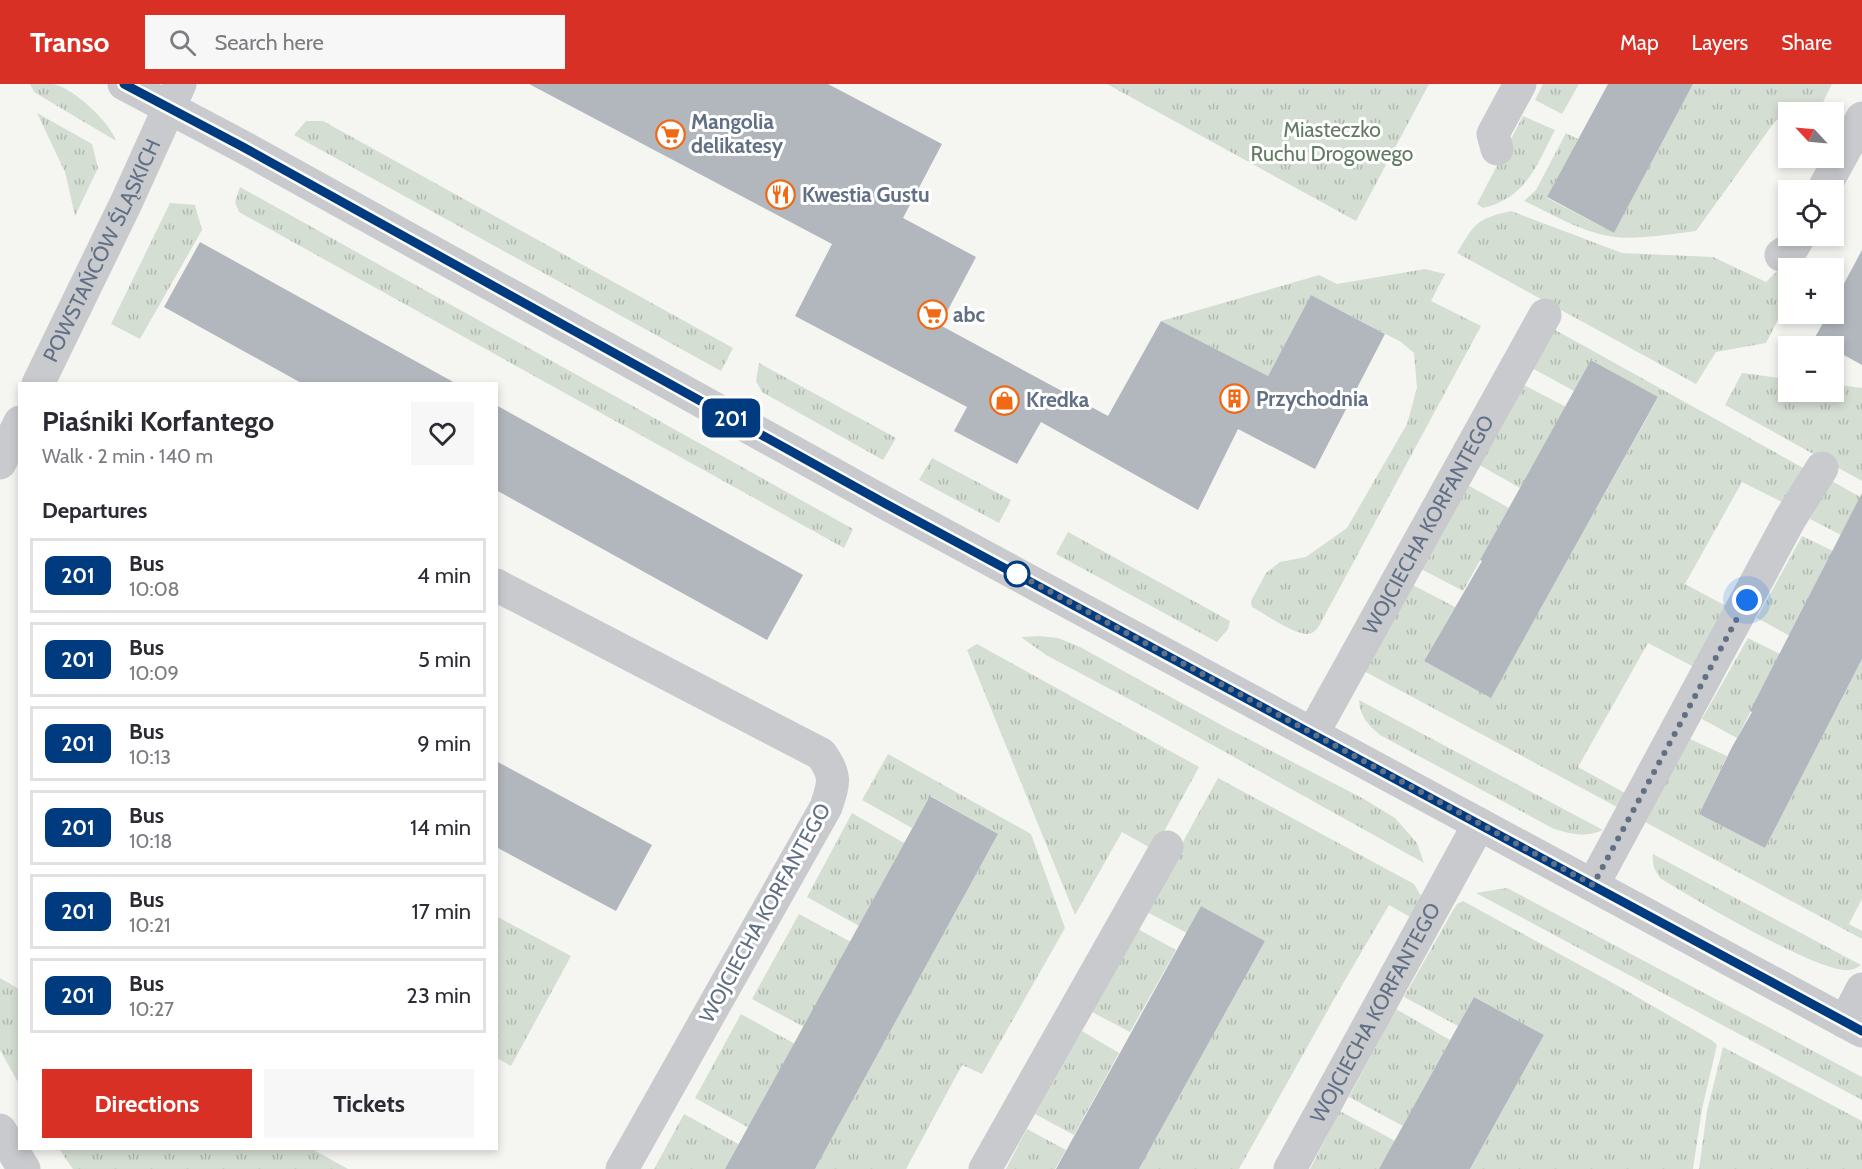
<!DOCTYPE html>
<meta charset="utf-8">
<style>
body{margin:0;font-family:Cabin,sans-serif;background:#f7f7f7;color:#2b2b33;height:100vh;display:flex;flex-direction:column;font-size:22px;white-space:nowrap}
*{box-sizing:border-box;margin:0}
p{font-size:20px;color:#7c7c81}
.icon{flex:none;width:33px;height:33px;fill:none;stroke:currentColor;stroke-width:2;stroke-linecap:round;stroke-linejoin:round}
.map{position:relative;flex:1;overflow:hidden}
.panel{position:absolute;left:18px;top:298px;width:480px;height:768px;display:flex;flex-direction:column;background:#fff;border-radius:0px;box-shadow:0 3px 9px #0003}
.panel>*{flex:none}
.badge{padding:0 12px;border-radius:9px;font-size:21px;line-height:39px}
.needle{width:39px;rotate:296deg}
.fabs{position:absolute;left:1778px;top:18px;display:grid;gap:12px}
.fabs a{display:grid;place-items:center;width:66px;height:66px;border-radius:0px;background:#fff;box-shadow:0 3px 9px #0003;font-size:30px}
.you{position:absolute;width:30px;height:30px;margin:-15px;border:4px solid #fff;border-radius:50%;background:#1a73e8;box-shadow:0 0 0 9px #1a73e833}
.map>.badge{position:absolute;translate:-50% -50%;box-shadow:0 0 0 3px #fff}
h2{padding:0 24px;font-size:22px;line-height:54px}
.round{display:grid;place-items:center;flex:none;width:63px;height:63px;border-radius:0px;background:#f7f7f7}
.headline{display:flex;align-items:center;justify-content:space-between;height:102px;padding:0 24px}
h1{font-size:28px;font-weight:800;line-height:45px}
.primary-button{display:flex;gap:12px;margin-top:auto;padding:12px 24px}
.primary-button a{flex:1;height:69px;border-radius:0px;background:#d93025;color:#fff;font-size:24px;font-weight:800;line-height:69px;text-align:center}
.primary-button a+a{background:#f7f7f7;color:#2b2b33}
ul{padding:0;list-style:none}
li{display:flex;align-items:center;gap:18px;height:75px;margin:0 12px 9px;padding:0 12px;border:3px solid #e1e1e2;border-radius:0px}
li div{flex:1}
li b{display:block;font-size:22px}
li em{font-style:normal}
li .badge{min-width:66px;font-weight:700;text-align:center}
header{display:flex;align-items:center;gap:36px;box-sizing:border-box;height:84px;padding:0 30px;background:#d93025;color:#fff}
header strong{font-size:28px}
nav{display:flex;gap:33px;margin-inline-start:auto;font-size:21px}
.search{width:420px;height:54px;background:#f7f7f7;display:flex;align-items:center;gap:15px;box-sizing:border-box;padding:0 21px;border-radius:0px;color:#7c7c81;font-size:22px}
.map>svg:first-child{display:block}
.grass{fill:url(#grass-tufts)}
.building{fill:#b2b7be}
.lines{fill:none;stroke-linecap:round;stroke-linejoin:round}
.minor{stroke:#c8cace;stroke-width:33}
.line-casing{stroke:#fff;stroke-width:14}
.line{stroke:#003b80;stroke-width:9}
.walk{stroke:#627085;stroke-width:6;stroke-dasharray:0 10.8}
.stop-dot{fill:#fff;stroke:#003b80;stroke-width:3}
.labels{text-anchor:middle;stroke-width:6;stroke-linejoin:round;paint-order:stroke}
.poi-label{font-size:21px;font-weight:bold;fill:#627085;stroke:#fff;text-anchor:start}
.park-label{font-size:21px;fill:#637c61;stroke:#fff}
.street-label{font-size:21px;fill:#627085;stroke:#fff}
</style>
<header>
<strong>Transo</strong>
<div class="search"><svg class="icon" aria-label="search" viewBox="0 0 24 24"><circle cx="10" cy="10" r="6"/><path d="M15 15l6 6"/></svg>Search here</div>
<nav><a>Map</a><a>Layers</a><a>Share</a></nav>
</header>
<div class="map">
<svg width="1862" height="1085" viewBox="0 0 1862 1085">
<defs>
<pattern id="grass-tufts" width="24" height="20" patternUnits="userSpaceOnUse" patternTransform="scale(1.5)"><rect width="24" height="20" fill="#d5ded2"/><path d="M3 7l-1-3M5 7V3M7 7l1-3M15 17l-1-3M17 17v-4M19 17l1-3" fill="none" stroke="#b0b8b0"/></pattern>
</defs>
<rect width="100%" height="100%" fill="#f5f6f2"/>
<!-- grass -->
<path class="grass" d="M30,0c7,0 17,0 24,0 20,5 56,38 62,57l-82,-49z
M1107,0h322l-73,137z
M1543,0h36l-17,30 -27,-14z
M1693,0h139l-14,28h-30v6l-12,2 -80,111c-22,3 -61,9 -82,6 -31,-4 -62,-23 -90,-36l12,-11 30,-57 12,6 -31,59 67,35z
M37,29l55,31 6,24 -23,48 -10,-44z
M1523,32l32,14c-19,36 -28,67 -72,78l-6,-4z
M306,37h17l410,227 -12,23 -427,-236z
M240,103l613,342 -9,19 -605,-336 -4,-10z
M170,119l25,2 7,25 -62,109 -29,-15z
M1511,127l111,42 91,4 53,25 24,-23 15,8 -1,1h-16v32l-22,43 -50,9 -20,32 -239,-131c18,-30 19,-34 54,-42z
M1425,185l20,5 -14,27 50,25 -162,300c-3,4 -6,8 -12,8 -14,0 -42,-20 -55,-27l-1,-6 15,-28 14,-11 26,-5 41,-29 60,-104 10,-36 -3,-35 -13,-11 -90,-47 -43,81 -107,-55 158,-46 18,9z
M1550,243l255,142 -19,35 -44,-22 -57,102 43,23 -34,60 -46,-24 -70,124 47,26 -8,14 -255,-137 47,-87 46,24 -31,54 67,36 167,-299 -66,-38 -18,31 -44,-24z
M759,279l137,75 -13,22 -121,-68 -6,-11z
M1742,289l46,6v13h45v-8l29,4v93l-137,-76z
M1520,299l46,24 -46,81 -44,-25z
M932,374l79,42 -12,23 -80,-43z
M1830,396l32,18 -21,37 -31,-16z
M1466,400l43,24 -46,83 -44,-23z
M1068,448l162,89 -2,8 -11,13 -161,-88z
M1802,452l31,15 -43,85 -33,-18z
M1039,552l19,2 22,9 145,80 139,72 31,19 22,25 7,20 -269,-150 -109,-58 -25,-18z
M1748,554l32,16 -43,84 -35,-19z
M977,560l222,123 -45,83 -32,-18 -47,83 -108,-265z
M1862,575v240l-13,25 13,7v8l-217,-117 45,-83 37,17 -28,58 66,34z
M1359,616l244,130c-17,8 -31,4 -49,-1l-174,-94c-13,-11 -20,-19 -21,-35z
M888,670l143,80 34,94 -83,146 -20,-9 -56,104h-91l183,-335 -67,-38 -19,32 -50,-28z
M1218,694l196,106 7,12 -9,22 -23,-13 -51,87 -99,177h-100l126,-228 -64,-35 -14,27 -42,-22z
M852,729l52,30 -45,83 -52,-29z
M1653,770l208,111c-3,2 -8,5 -12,5 -29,4 -159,-73 -189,-92 -6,-9 -8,-14 -7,-24z
M1507,804l355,189v23l-386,-207z
M1463,817l157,86 93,54 4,4 -15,64 -9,60h-223l74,-134 -70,-38 -16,29 -54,-29 48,-85 5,-8z
M799,830l52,28 -47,85 -52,-28z
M496,832l75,40 -60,110 -14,-8z
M1136,844l40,22 -46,82 -38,-20z
M0,894l19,11v95l-19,-34z
M1396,925l54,31 -47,86 -54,-29z
M741,930l54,30 -46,84 -54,-30z
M1082,947l37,22 -45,82 -39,-21z
M1723,963l139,74v48h-163l8,-58z
M1340,1027l55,30 -16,28h-69z
M684,1030l56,31 -13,24h-73z
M1027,1045l39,21 -11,19h-49z
M59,1065h253l36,20h-275z"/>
<!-- building -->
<path class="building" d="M529,0h299l114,60 -39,74 73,39 -36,68 168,91 53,-95 107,55 43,-81 74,39 -70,135 -77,-40 -40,81 -157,-88 -24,42 -63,-33 13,-24 -172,-91 37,-72z
M1608,0h85l-79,149 -67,-36z
M200,158l101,56 156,86h-154l-139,-77z
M1862,166v115l-29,-16v-3h-5l-14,-7 14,-25h5v-10z
M1591,276l67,37 -167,301 -67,-37 58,-100 -2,-1z
M496,321l307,170 -36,65 -271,-150z
M1862,409v166l-97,189 -66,-34 33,-67 20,-35 -2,-1z
M496,677l156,84 -36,66 -120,-64z
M930,712l68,38 -183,335h-90z
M1201,822l64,35 -126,228h-83z
M1474,913l70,38 -74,134h-91z"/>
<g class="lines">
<!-- minor -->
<g class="minor">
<path d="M124,0l119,63 644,357 975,527"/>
<path d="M1497,65l-4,-15 27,-50"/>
<path d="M1823,106l39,-72"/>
<path d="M1781,171l12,-8 6,-11"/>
<path id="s1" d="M38,300l88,-181 54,-119"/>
<path d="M0,379l20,-41"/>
<path d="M496,501l325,169c16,22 13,29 5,53l-204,362"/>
<path id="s2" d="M1313,649l232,-418"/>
<path d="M1593,801l197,-366 32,-51"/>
<path d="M1845,938l17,-33"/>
<path d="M0,1046l24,39"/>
<path d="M985,1085l182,-322"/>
<path id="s3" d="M1290,1085l189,-345"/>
</g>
</g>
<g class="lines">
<defs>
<path id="line" d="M124,0l119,63 643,357 976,527"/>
</defs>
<!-- line casing -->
<use href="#line" class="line-casing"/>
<!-- line -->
<use href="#line" class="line"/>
<!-- walk -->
<path class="walk" d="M1017,490l-7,-4 583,315 154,-285"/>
</g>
<!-- icons -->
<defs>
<symbol id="supermarket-ring" viewBox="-11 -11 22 22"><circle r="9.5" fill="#fff" stroke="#f26915" stroke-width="1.5"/><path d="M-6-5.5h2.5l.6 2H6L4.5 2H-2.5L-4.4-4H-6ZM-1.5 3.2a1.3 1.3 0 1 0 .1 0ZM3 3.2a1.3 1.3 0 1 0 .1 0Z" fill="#f26915"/></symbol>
<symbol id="restaurant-ring" viewBox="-11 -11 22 22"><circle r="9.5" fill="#fff" stroke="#f26915" stroke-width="1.5"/><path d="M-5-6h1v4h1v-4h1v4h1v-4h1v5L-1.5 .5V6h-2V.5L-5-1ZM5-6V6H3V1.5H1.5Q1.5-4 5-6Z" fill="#f26915"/></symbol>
<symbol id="building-ring" viewBox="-11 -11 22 22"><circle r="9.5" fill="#fff" stroke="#f26915" stroke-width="1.5"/><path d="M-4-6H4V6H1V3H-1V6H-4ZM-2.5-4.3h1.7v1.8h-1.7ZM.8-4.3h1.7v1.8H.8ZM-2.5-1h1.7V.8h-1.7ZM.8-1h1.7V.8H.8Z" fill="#f26915"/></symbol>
<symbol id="shop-ring" viewBox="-11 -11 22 22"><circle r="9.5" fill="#fff" stroke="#f26915" stroke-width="1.5"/><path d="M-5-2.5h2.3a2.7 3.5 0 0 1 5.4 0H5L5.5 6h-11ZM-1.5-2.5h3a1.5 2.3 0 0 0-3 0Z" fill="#f26915"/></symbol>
</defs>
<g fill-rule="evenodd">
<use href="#supermarket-ring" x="654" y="34" width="33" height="33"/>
<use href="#restaurant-ring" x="764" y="94" width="33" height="33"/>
<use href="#supermarket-ring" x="916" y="214" width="33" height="33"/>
<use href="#building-ring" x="1218" y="298" width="33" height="33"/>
<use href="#shop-ring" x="988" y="300" width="33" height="33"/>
</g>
<!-- markers -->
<circle class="stop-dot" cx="1017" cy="490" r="12"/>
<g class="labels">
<!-- poi labels -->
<g class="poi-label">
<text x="691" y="45">Mangolia<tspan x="691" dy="24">delikatesy</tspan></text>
<text x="802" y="118">Kwestia Gustu</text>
<text x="953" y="238">abc</text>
<text x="1256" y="322">Przychodnia</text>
<text x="1026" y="323">Kredka</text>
</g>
<!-- park labels -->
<g class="park-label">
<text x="1332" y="53">Miasteczko<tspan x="1332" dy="24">Ruchu Drogowego</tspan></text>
</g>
<!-- street labels -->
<g class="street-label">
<text dy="7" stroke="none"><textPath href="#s1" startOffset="148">POWSTAŃCÓW ŚLĄSKICH</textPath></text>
<text dy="7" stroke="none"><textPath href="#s2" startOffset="238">WOJCIECHA KORFANTEGO</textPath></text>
<text transform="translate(765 829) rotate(-61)" y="7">WOJCIECHA KORFANTEGO</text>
<text dy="7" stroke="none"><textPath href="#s3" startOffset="178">WOJCIECHA KORFANTEGO</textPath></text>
</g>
</g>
</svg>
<div class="fabs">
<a><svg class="needle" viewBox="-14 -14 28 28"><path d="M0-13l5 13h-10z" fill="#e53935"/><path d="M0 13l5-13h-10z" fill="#7c7c81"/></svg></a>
<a><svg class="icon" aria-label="locate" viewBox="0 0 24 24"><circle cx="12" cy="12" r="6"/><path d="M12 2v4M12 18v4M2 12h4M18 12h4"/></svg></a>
<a>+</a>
<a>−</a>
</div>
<div class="you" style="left:1747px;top:516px"></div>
<b class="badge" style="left:731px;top:334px;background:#003b80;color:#fff">201</b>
<section class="panel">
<div class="headline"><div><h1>Piaśniki Korfantego</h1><p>Walk · 2 min · 140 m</p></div><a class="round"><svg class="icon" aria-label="heart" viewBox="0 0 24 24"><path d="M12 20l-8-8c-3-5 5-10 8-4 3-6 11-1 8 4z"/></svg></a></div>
<h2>Departures</h2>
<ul>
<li><span class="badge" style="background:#003b80;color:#fff">201</span><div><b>Bus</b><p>10:08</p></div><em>4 min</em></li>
<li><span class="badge" style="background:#003b80;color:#fff">201</span><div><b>Bus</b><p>10:09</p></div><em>5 min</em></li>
<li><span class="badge" style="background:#003b80;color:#fff">201</span><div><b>Bus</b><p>10:13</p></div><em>9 min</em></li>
<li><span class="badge" style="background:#003b80;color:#fff">201</span><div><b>Bus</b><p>10:18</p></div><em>14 min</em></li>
<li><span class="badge" style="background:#003b80;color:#fff">201</span><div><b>Bus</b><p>10:21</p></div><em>17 min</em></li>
<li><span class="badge" style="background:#003b80;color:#fff">201</span><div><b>Bus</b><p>10:27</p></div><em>23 min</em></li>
</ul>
<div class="primary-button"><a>Directions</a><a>Tickets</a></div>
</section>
</div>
